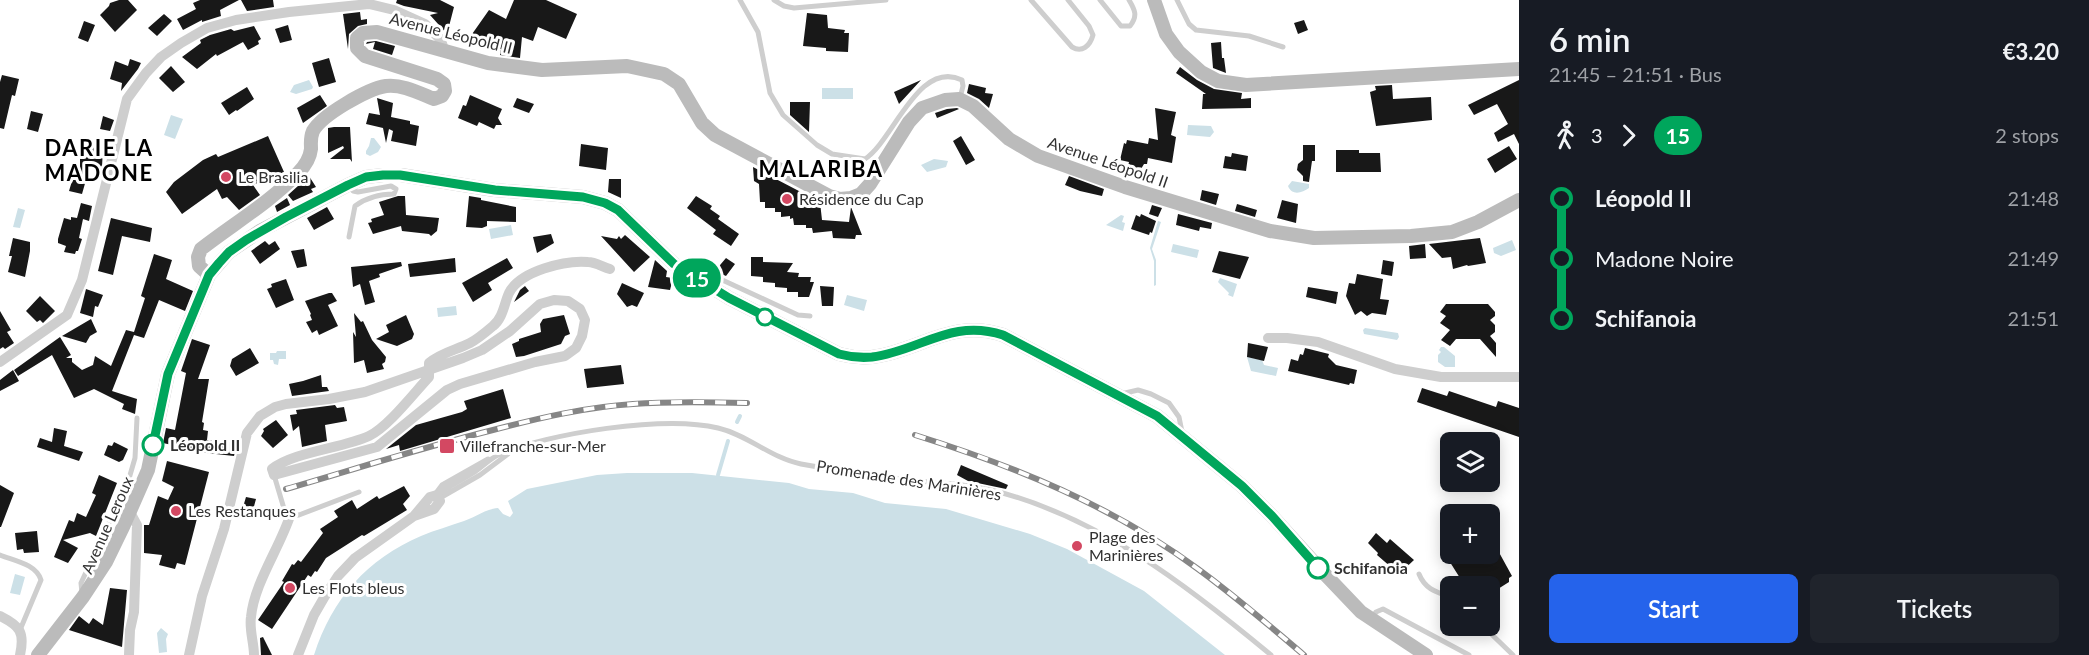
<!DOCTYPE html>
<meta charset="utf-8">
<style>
body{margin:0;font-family:Lato,sans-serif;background:#20242c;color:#f1f3f6;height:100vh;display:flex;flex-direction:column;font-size:22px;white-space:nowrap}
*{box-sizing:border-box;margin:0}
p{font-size:20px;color:#9ea1a6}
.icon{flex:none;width:33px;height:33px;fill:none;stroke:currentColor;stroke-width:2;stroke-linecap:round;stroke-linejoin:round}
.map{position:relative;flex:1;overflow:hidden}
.side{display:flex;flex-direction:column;background:#171b24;width:570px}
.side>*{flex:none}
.badge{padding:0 12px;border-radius:20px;font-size:21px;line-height:39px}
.fabs{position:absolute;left:1440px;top:432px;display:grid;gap:12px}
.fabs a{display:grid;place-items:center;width:60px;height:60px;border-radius:9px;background:#171b24;box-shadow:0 3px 15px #0003;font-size:30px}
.map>.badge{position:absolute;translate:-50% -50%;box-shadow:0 0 0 3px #fff}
.legs{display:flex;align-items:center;gap:9px;height:66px;padding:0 30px;font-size:20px}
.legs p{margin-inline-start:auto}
.summary{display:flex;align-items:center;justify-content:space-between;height:102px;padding:0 30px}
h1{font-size:33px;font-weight:600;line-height:45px}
.button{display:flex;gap:12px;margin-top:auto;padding:12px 30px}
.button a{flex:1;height:69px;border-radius:9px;background:#2563eb;color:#fff;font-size:24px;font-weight:600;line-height:69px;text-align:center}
.button a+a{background:#20242c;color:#f1f3f6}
ul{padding:0 30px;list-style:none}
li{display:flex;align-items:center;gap:21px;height:60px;font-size:22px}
li i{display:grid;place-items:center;width:9px;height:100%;margin:0 8px;background:currentColor}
li i::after{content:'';width:15px;height:15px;margin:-8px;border:4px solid;border-radius:50%;background:#171b24}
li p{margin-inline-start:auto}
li:first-child i{background:linear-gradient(#0000 50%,currentColor 0)}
li:last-child i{background:linear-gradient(currentColor 50%,#0000 0)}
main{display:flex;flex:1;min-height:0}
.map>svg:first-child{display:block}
.water{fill:#cce0e7}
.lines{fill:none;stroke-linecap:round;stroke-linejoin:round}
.stream{stroke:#cce0e7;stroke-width:4}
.building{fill:#181818}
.lane{stroke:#cecece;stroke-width:5}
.street{stroke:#cecece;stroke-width:10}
.secondary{stroke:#bbb;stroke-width:14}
.rail-casing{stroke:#868686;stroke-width:6}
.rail{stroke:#fff;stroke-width:4;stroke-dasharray:11;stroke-linecap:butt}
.line-1-casing{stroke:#fff;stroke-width:14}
.line-1{stroke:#00a65c;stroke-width:9}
.poi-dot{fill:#d34862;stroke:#fff;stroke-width:2}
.stop-1-dot{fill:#fff;stroke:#00a65c;stroke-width:3}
.labels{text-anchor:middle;stroke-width:6;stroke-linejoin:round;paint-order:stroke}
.street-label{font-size:16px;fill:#313131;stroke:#fff}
.poi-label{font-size:16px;fill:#313131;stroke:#fff;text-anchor:start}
.stop-label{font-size:16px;font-weight:bold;fill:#313131;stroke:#fff;text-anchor:start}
.district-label{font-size:22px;font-weight:bold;letter-spacing:1.5px;fill:#000;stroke:#fff}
</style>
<main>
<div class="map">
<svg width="1519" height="655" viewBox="0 0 1519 655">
<rect width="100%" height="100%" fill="#fff"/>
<!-- water -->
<path class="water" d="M309,80l4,7 -1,2 -16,5 -6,-2 4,-7z
M822,88h31v11h-31z
M171,115l12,4 -8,20 -11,-4z
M1188,125l23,1 3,6 -4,5 -23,-2z
M371,138h3l7,9 -3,5 -8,4 -4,-2v-3l3,-5z
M934,159l14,2 -2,6 -19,5 -6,-7z
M1292,181l17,3v4c-7,5 -17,8 -21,-2z
M18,208l7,2 -5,18 -7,-1z
M1121,215l3,1 -2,6 3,1 -2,8 -17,-6z
M1158,221l3,1 -9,27 4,11v25l-2,1v-25l-4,-13z
M511,225l2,10 -22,4 -2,-10z
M1512,240l4,10 -15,6 -7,-3 -1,-5z
M1173,244l26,6 -2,8 -26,-6z
M1220,278l17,6 -4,13 -5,-2 1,-2 -11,-11z
M847,295l20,5 -3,11 -20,-6z
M456,306l1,9 -19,2 -1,-9z
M1365,328l33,5 1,4 -2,3 -33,-6 -1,-4z
M1441,347h3l11,9v11h-10l-7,-5v-7l3,-3 -2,-2z
M277,351h9v8h-7l-1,6 -4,-1 -1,-4h-3v-7h6z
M1247,357l15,3 2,5 14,3 -2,8 -25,-5z
M692,473l97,10 20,6 44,4 32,10 61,6 84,25 37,15 77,42 81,64h-911c18,-56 53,-96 107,-119 14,-6 29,-10 43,-15 12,-4 21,-12 34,-13l5,6 7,3 3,-4 -5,-12 19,-12 70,-14 30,-2z
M15,574l10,3 -5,18 -10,-2z
M161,628l7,6 -2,5 1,13 -8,1 -2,-20z"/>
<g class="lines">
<!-- stream -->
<path class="stream" d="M737,422l3,-6
M718,475l10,-34"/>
</g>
<!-- building -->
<path class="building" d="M119,0h9l9,10 -22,22 -15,-17 9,-9 1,-3z
M200,0h39l-19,10 1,6 -19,6v-2l-19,10 -6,-11 19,-10 -3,-6z
M241,0h32l1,7 -27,4z
M397,0h43l14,7 -7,27 -17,-19 8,-2 -34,-7 -8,-3z
M514,0h32l31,14 -11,25 -28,-12 -5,14 -11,-4 -2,21 -20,-3 1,-6 -23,-4 -8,-8 19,-27 17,9z
M360,12l1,8 6,-1v5l-9,2 -9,8 -1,15 -5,-35z
M807,13l20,2 1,13 17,2 -1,3h5l-1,19 -22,-1v-3l-23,-2z
M164,14l8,7 -15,15 -9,-8z
M1304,20l4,10 -10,4 -4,-11z
M84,21l11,4 -7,17 -10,-4z
M288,25l4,15 -12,3 -5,-14z
M254,26l7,13 -3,2 1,3 -11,6 -5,-8 -26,14 -1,-2 -19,15 -15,-12 19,-14 -1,-3 10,-5 21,-6 3,2z
M376,41l19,5 -3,9 -19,-6 2,-7 -9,2 1,-2z
M1221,42l1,16h2l2,15 -13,-5 -2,-25z
M329,58l7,24 -17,5 -7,-24z
M130,59l11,4 -3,6 -17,22 1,-8 -12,-4 5,-18 13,5z
M171,66l14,16 -12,10 -14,-14z
M1180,67l17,13 17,9 28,4 -1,6 10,-1v10l-49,1 1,-15h3l-30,-21z
M2,75l17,4 -4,17 -3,-1 -8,34 -4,-1v-46z
M921,80l-22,24 -5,-12z
M1519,80v64l-5,-10 -16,8 -4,-9 14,-9 -11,-20 -23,11 -6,-10z
M969,84l17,4 -1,5 8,1 -4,14 -10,-9 -12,-6z
M1392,85l1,14 38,-2 1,23 -56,6 -6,-34 6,-2 -1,-4z
M247,87l7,12 -17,12 -1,-1 -7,5 -8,-12z
M320,95l7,11 -24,17 -6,-15z
M470,95l32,14 -4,9 4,7h-6l-2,4 -15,-7 -2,4 -19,-8 5,-13 3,1z
M377,98l16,5 -2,14 19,4v3l9,2 -3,20 -25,-5 2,-10 -4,-2 -3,14 -3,-15 -17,-4 3,-11 11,2z
M517,98l17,6 -5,9 -16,-6z
M790,102h20l-1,30 -19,-17z
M957,108l2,1 -22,9 -2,-5 12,-4z
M1155,108l21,4 -5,23 5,2 -4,26 -24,-5 -1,6h-3l-3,5 -13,-3 1,-4 -9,-2 4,-17 2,1 1,-4 21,4 1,-6 9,2z
M31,111l12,3 -5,18 -11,-3z
M103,116l11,4 -4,11 -10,-2z
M334,127h16l2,35 -2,-3h-20l14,-11 -1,-2 -15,7v-25z
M268,136l16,36 -31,13 7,10 -21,15 -12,-13 -5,2 -5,-10 -35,25 -16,-22 8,-10 29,-22 13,-6 2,3z
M961,136l14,24 -9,5 -13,-24z
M84,141l16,1 3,6 -1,19 -12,-1 -8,28 -13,-3 6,-20 2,-4 3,1v-18h3z
M581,144l27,4 -2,22 -27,-4z
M1303,145h12v16h-3l-3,21 -6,-1v-5l-6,-6 1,-6 5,-4z
M1509,146l8,13 -22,14 -8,-14z
M1336,150h23v3h21l1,19h-45z
M1232,153l16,3 -2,15 -23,-3 2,-12 6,1z
M753,167l67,35 2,18 27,2 2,-15 11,28h-6l-1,4 -22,-1 -1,-7 -19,2 -1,-5h-6v-3h-12l-1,-7 -3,1v-3l-9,1v-5h-6v-4h-10v-6h-5l-1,-18 -5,-3z
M309,176l7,11 -5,2 2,3 -20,9 -5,-6z
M1069,176l35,13 -2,7 -22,-5 -15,-6z
M609,179h12v19l-13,-6z
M1202,190l17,4 -3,11 -16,-5z
M398,196h7l1,19 33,3 -2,13 -6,5 -2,-2 -27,-3 -1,-5 -28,8 -5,-11 4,-1 -1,-3 13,-4 -5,-13z
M469,196l12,2v2l35,7v15l-29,-1v5l-5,2 -16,-1z
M696,196l16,10 -2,3 10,7 -2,3 21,15 -8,12 -18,-12 3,-4 -29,-22z
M287,198l3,7 -13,7 -2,-6z
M1282,200l16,4 -2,19 -19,-5z
M81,203l11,3 -3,15 -6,-2 -4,19 3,1 -4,12h-2l-1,3 -11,-2 2,-6 -8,-3v-4l6,-21 7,2v-3l6,1z
M1237,204l20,6 -2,7 -20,-6z
M1152,205l10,3 -4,9 -9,-3z
M327,207l7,12 -20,11 -7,-12z
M1141,214l15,7 -4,12 -2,-1 -1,3 -18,-6 5,-14 4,2z
M1178,214l34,9 -1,6 -11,-2 -1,4 -23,-6z
M111,218l41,10 -2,14 -28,-6 -9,39 -15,-4z
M551,234l3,9 -17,10 -4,-16z
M625,235l25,22 -16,15 -33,-36 16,3 2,-3 2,3z
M13,238l17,4v9l-5,26 -17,-5 4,-16h-3z
M1480,238l6,25 -18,3 -1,-1 -14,4 -2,-12 -9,1 -13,-14z
M265,241l4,4 6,-4 5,8 -20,15 -9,-13z
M1425,244l1,14 -16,1 -1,-13z
M304,249l3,17 -10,2 -6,-17z
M1219,251l30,6 -9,22 -28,-7z
M154,254l18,6 -6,19 27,12 -8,20 -26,-11 -15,38 -10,-3 -22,56 25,8 -2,15 -13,-5 2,-5 -30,-15 -20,9 -22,-43 -34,21 -4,-6 46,-33 11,18 -5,3h6v4l10,8 11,-5 2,-9 16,10 15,-36 8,2 11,-34 -4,-2z
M751,257h12v5l30,1 -6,9 12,1 -1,4h13l-1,5h4l-5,15h-11v-5h-11v-4l-12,-1v-4l-12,-1v-5l-12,-1z
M455,258l1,14 -46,5 -2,-13z
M507,258l6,10 -25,15 4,7 -19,12 -11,-19z
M726,258l9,6 -9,12 -11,-5z
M655,260l12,11 -1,6 7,1 -3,12 -22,-3z
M1383,260l11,2 -2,14 -11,-2z
M401,262l1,4 -23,8 1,3 -11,4 6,21 -10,3 -5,-21 -7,3 -2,-20z
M1357,274l26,5 -3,20 9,1 -3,15 -14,-2 -5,3 -6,-5 -6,4 -9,-19 3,-13 6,1z
M286,279l8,21 -18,8 -9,-19 5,-2 -1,-3z
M622,283l22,10 -7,14 -5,-2 -5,2 -10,-13z
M525,286l4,5 -15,11 6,-12z
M820,286l14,1 -1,19h-11z
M1308,287l30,5 -2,12 -30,-7z
M86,289l17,6 -5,12 -3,-1 -2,11 -13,-4z
M329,293h3l5,8 -9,4 10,21 -19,9 -2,-5 -5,3 -6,-11 6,-2 -2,-5 1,-1 -6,-13z
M40,296l15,15 -12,12 -3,-3 -3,2 -11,-11z
M1446,304h42l7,8v4l-5,4 5,5v7l-5,4 6,7v14l-16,-18h-24l-6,7 -9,-6 9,-10 -10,-7 6,-7 -6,-4z
M0,311l11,19 -4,2 7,11 -9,6 -2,-2 -3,2z
M354,313l7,9 2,-1 9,19 14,17 -1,5 -3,2 2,5 -17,4 -3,-13 -10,3 -1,-31 3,5z
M406,315l8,19 -2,5 -15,7 -21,-7 13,-7 -3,-7z
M564,315l6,19 -5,2 -4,8 -37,12 -8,1 -4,-13 7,-3v-2l22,-7 -1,-8 3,-5z
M91,319l6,13 -7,4 -4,7 -24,-7z
M192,339l18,6 -12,34h11l-7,43 2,1 -1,7 5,1 -1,9 30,3 -3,13 -64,-7 2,-4 -9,-2 3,-15 9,2 11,-57 -5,-2z
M1248,343l20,4 -4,14 -17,-4z
M250,348l9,15 -23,13 -6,-10 2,-7z
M1305,348l24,6 -1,3 8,8 21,5 -3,14 -4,-1 -1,2 -61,-14 3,-12 7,2 2,-7 3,1z
M621,365l3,19 -37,4 -3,-19z
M13,370l6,11 -19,10v-11z
M321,375l1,12h5l2,4 -37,5 -3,-12 14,-3z
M1422,388l25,8 2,-5 47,16 2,-6 21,7v29l-102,-35z
M503,389l8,29 -111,33 -1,-6 -13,4 30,-24 46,-13 5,-3 -3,-8z
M335,405l2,3 7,-1 3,14 -22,4 2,16 -25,6 -3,-21 -6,5 -3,-16 7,-1 -1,-4z
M276,420l12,15 -15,13 -12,-12 3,-5 -1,-2z
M54,428l13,3 -3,15 19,6 -4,9 -42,-14 3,-9 12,4z
M114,442l14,7 -5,11 -4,2 -15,-7 4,-10 4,1z
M167,461l42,11 -24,93 -8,-2 -2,6 -16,-4 3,-10 -18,-2v-28h5l9,-29 10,4 6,-13 -12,-6z
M961,465l47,20 -2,4 -38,-8 -11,-6z
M99,475l18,8 -21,53 -6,-3 -27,7 15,8 -10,15 -14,-6 15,-37 5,2 3,-9 9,4 10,-22 -4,-2z
M0,485l14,8 -13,34h-1z
M404,486l6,10 -7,8 4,6 -43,26 -2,-1 -36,23 -9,14 -2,-1 -4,6 -3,-2 -36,54 -14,-9 26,-38 -2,-1 10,-17 2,1 4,-5 3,2 22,-29 -3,-4 18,-12 -4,-6 18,-11 5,9 20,-13 2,3z
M246,497l10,2 -3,11 -10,-3z
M37,531l2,21 -15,1 -1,-4 -6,1 -2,-17z
M1376,533l11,10 3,-4 24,21 -15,14 -22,-19 1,-2 -10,-10z
M1490,536l22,40 -3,2v4l-19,12v-8h-25l-17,-27 9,-5h33z
M110,588l17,2 -5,57 -53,-17 10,-14 10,8 4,-6 10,7z
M263,637l9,18h-11l-1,-17z"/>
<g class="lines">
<!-- lane -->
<path class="lane" d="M740,0l18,32 12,61 13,22 34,30 15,9 33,5c29,-19 53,-100 97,-79l1,6 -3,12
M774,0l10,6 10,2 92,-8
M1031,0l41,47c10,6 18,-1 21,-12l-4,-9 -21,-26
M1100,0l21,26h9c8,-10 5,-16 -1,-26
M1177,0l12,24 7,6 53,6 34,11
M349,186l4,5 5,1 33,-6 5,3 -2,5c-15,0 -27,3 -39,12l-6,31
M706,283l12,-5 80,37 12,1
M1121,394l17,-4 13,4 18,9 10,14 3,15
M274,475l11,37 5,4 9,-1 60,-23
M436,493l6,-8 46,-26
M437,494c13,-8 26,-15 39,-23 7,-5 14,-12 22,-16 50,-22 167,-40 220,-27 30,7 53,30 83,36 39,7 78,13 117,17 25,2 49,3 73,9 107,26 197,96 280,165
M440,498l40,-23 28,-21
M0,555c15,6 36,9 41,25l-21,50
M1419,574c6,15 17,18 31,23
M82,593l-1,-10 47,-101 7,-24 2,-40
M1372,618l4,-6 7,-3 86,46
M1483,626l30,29"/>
<!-- street -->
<path class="street" d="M1268,338h19l31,4 77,27 46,8h78
M0,362l67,-47 15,-35 45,-181 19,-26 15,-16 20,-14 26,-15 29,-8 53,-8 80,-8 25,6 31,14 16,16 3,10
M0,616c20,10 25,16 20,39
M129,655l1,-25 4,-18 3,-87 -7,-13
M189,655l13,-59 22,-67 23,-96 13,-17 15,-9 11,-3 43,-5 36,-7 98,-34 19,-8 28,-19 30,-27 14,-4 14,1 12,8 5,11 -3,16 -6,12 -11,8 -30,6 -75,22 -13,6 -70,57 -103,28 -2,-6c21,-17 71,-21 97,-33 19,-9 45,-43 60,-59v-14c11,-10 27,-13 41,-20 8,-4 16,-11 23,-17 10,-8 11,-22 16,-33 11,-22 56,-33 79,-31 7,0 15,5 22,7
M254,655c0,-12 -5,-26 -3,-38 3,-33 28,-68 39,-101
M298,655l16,-40 11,-19 13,-20 17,-18 59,-42 20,-7 6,-8 -3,-6 -7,2 -16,19"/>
<!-- secondary -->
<path class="secondary" d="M1154,0l12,34 13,18 22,20 17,9 28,4 273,-16
M209,275l-10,-9 -1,-9 3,-8c32,-25 68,-46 97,-76 6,-6 12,-15 13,-24 0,-7 -1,-11 2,-18 9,-16 54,-42 73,-45 16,-2 33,7 48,13l8,-3 3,-5 -1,-7 -7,-5 -72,-23 -8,-8v-10l6,-5 14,-1 111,31 54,7 85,-4 37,8 15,10 23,39 13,12 114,61 11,3 11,-1 10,-4 9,-10 39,-62 13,-14 23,-8 14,-1 14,7 36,33 29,17 87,31 145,44 44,7 97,-2 41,-4 26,-10 41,-22
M38,655l45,-58 23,-35 17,-35 25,-57 20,-96 41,-99 20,-23 31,-21 88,-46 18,-8 17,-2h18l93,15 89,7 22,6 13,7 56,54 55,34 110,56c11,3 22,4 33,3 48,-6 79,-39 131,-22l154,81 85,70 30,30 47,52 42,44 65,43"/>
<defs>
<path id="rail" d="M915,435c99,31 198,71 283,134 37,27 72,57 106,86
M286,489c69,-20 138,-42 207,-59 46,-12 93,-23 140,-26 38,-3 76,-2 114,-1"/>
</defs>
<!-- rail casing -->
<use href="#rail" class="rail-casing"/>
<!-- rail -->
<use href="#rail" class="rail"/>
</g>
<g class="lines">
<defs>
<path id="line-1" d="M153,445l15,-71 41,-99 10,-12 10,-11 17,-12 40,-23 62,-32 18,-8 17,-2h17l95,15 88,7 22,6 13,7 56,54 55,34 110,56c11,3 22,4 33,3 48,-6 79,-39 131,-22l154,81 85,70 30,30 46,52"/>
</defs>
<!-- line-1 casing -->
<use href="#line-1" class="line-1-casing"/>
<!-- line-1 -->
<use href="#line-1" class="line-1"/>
</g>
<!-- markers -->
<g class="poi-dot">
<circle cx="226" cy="177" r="6"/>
<circle cx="787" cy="199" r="6"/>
<rect x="439" y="438" width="16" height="16" rx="3"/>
<circle cx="176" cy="511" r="6"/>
<circle cx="1077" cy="546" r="6"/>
<circle cx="290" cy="588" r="6"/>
</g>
<g class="stop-1-dot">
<circle cx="765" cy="317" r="8"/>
<circle cx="153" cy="445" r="10"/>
<circle cx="1318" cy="568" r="10"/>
</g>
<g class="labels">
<!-- street labels -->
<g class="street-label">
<text transform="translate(451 33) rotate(14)" y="6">Avenue Léopold II</text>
<text transform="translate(1108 162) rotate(19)" y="6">Avenue Léopold II</text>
<text transform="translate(909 480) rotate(9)" y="6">Promenade des Marinières</text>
<text transform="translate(107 525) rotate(-66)" y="6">Avenue Leroux</text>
</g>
<!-- poi labels -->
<g class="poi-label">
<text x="238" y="183">Le Brasilia</text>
<text x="799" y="205">Résidence du Cap</text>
<text x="460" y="452">Villefranche-sur-Mer</text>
<text x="188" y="517">Les Restanques</text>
<text x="1089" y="543">Plage des<tspan x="1089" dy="18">Marinières</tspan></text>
<text x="302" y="594">Les Flots bleus</text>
</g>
<!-- stop labels -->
<g class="stop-label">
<text x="170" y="451">Léopold II</text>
<text x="1334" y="574">Schifanoia</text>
</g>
<!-- district labels -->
<g class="district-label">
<text x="99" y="156">DARIE LA<tspan x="99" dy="25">MADONE</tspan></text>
<text x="821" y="177">MALARIBA</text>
</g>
</g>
</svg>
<div class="fabs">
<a><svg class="icon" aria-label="layers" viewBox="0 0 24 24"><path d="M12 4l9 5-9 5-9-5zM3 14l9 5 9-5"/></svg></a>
<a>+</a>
<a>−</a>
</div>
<b class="badge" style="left:697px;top:278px;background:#00a65c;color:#fff">15</b>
</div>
<section class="side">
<div class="summary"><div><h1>6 min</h1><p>21:45 – 21:51 · Bus</p></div><b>€3.20</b></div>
<div class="legs"><svg class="icon" aria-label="walk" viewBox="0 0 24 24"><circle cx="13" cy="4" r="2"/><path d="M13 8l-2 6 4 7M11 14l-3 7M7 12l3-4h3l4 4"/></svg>3<svg class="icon" aria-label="forward" viewBox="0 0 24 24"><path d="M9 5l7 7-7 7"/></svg><b class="badge" style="background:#00a65c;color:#fff">15</b><p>2 stops</p></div>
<ul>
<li><i style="color:#00a65c"></i><b>Léopold II</b><p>21:48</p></li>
<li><i style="color:#00a65c"></i><span>Madone Noire</span><p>21:49</p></li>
<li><i style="color:#00a65c"></i><b>Schifanoia</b><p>21:51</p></li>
</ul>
<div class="button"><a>Start</a><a>Tickets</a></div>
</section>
</main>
